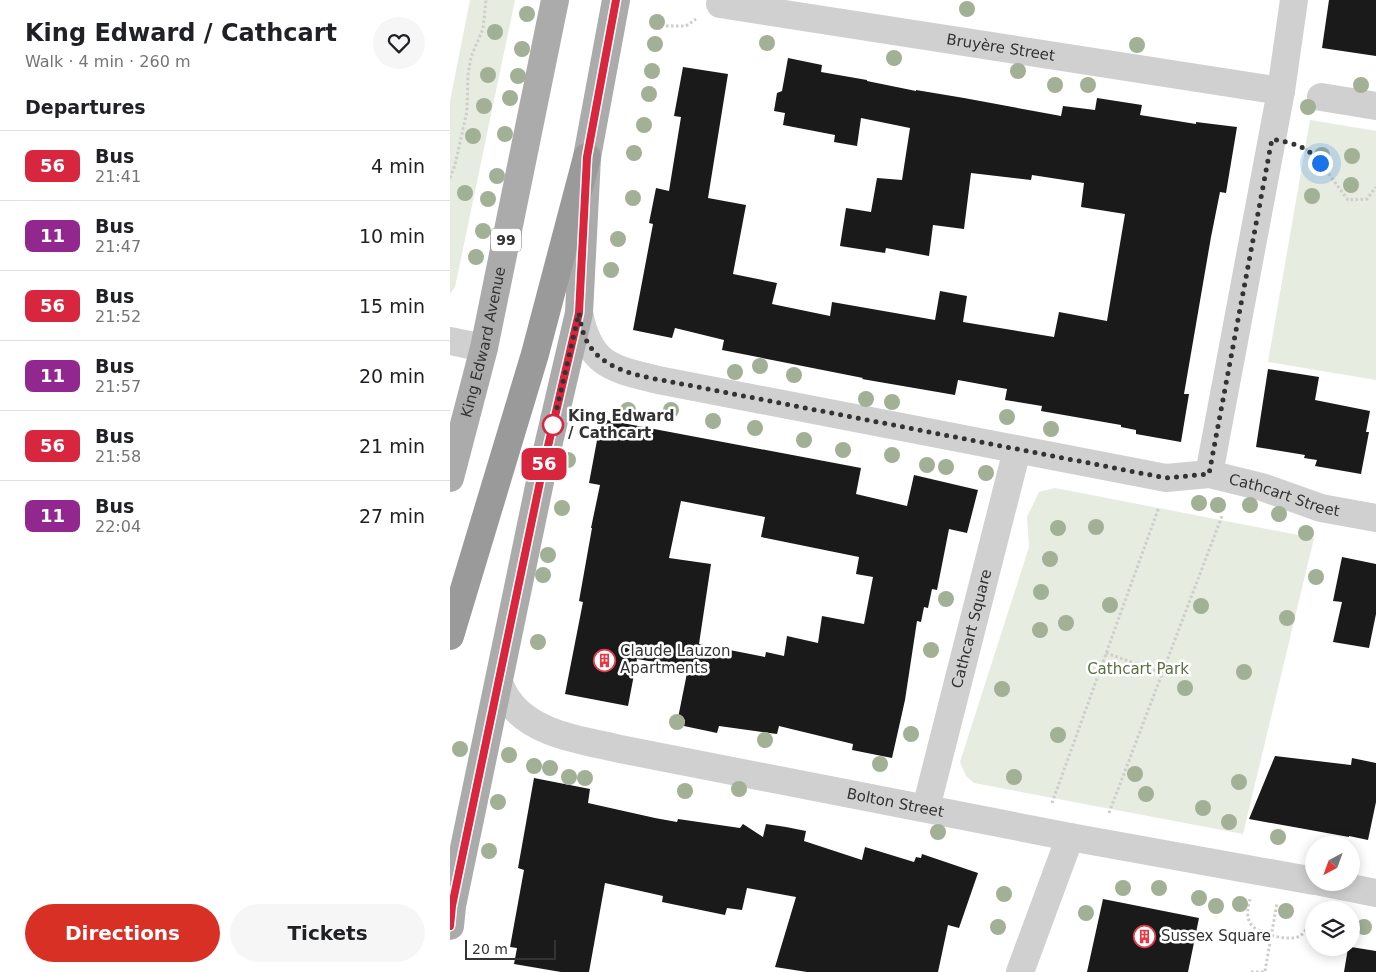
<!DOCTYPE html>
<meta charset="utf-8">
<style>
body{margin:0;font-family:"DejaVu Sans",sans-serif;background:#f6f6f6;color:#202124;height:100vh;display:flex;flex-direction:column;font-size:19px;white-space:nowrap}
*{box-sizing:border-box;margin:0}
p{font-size:16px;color:#757577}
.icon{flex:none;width:28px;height:28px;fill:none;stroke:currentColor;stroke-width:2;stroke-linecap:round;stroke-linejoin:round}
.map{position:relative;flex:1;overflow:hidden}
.sheet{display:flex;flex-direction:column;background:#fff;width:450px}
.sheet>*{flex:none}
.badge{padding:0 10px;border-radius:8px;font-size:18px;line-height:32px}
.needle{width:32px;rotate:221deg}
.fabs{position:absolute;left:855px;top:836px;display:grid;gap:10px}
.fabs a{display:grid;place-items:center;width:55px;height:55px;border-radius:50%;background:#fff;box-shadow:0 2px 12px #0003;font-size:25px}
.scale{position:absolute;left:15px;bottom:12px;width:91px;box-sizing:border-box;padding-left:5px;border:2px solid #333;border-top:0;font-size:14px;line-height:18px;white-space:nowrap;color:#333;-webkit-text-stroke:4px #fff;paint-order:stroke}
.you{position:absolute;width:25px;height:25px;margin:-12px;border:4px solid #fff;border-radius:50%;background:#1a73e8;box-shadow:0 0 0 8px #1a73e833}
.map>.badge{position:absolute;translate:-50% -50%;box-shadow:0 0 0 2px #fff}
h2{padding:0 25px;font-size:19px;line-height:45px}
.round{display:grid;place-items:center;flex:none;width:52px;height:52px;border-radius:26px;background:#f6f6f6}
.overview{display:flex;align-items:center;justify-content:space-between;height:85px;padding:0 25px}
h1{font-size:24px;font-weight:700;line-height:38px}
.cta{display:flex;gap:10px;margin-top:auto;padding:10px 25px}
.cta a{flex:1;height:58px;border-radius:30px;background:#d93025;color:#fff;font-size:20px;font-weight:700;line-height:58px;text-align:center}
.cta a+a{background:#f6f6f6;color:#202124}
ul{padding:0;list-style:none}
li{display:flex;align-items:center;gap:15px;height:70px;padding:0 25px;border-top:1px solid #e0e0e0}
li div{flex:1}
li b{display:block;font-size:19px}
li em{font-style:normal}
li .badge{min-width:55px;font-weight:700;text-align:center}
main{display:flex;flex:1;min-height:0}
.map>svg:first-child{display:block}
.green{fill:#e6ecdf}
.building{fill:#1a1a1a;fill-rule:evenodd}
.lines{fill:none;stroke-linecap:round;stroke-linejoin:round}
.path{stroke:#cdcdcd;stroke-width:3;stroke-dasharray:2.5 2.5;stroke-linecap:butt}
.minor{stroke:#d0d0d0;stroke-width:28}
.major{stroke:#ababab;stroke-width:28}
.highway{stroke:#9a9a9a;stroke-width:28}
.tree{fill:#a2b095}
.line-casing{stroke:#fff;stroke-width:11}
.line{stroke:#d7263d;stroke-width:8}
.walk{stroke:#333;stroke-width:5;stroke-dasharray:0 9}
.stop-dot{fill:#fff;stroke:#d7263d;stroke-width:2.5}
.labels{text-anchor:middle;stroke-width:5;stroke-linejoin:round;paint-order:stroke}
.shield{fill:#fff;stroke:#707070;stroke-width:1}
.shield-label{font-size:14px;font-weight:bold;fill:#333}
.street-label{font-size:15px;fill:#333;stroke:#fff}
.stop-label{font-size:15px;font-weight:bold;fill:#333;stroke:#fff;text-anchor:start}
.poi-label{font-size:15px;fill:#333;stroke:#fff;text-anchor:start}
.park-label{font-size:15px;fill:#56703f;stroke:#fff}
</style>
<main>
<section class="sheet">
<div class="overview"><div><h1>King Edward / Cathcart</h1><p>Walk · 4 min · 260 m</p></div><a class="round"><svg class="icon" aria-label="heart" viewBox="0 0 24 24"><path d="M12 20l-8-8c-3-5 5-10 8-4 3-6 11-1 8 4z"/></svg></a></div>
<h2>Departures</h2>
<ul>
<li><span class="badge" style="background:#d7263d;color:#fff">56</span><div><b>Bus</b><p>21:41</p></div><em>4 min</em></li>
<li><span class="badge" style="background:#922790;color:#fff">11</span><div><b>Bus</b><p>21:47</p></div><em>10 min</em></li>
<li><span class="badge" style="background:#d7263d;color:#fff">56</span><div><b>Bus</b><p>21:52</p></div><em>15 min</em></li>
<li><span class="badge" style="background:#922790;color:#fff">11</span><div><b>Bus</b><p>21:57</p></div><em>20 min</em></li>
<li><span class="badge" style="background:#d7263d;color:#fff">56</span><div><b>Bus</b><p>21:58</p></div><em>21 min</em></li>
<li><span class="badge" style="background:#922790;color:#fff">11</span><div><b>Bus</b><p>22:04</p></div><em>27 min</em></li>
</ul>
<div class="cta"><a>Directions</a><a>Tickets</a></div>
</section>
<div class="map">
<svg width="926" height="972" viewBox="0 0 926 972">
<rect width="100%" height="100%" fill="#fff"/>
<!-- green -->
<path class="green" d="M20,0h45l-60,287 -5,7v-193z
M860,120l66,11v249l-108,-18z
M605,488l259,50 -71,296 -269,-51 -8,-7 -6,-14 69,-215 -2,-30 12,-25z"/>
<!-- building -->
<path class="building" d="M879,0h47v56l-54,-8z
M338,58l34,7 -1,7 46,8v1l49,10v-1l48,8 97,18 2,-10 32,4 2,-12 45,7 -2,10 56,9v-2l41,5 -11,66 -6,-1 -9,45 -27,157h5l-8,48 -45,-8v-4l-15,-3v-2l-80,-14 1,-5 -37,-6 2,-11 -49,-9 -3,15 -93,-16 1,-1 -141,-28 2,-10 -49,-12 -3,10 -39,-8 20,-106 -4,-1 7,-35 13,3 12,-74 -7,-1 9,-49 45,7 -20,124 38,7 -13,69 44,9 -5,21 58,12 2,-14 103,18 5,-29 27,5 -4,26 91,15 5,-25 48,9 18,-107 -44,-7 3,-24 -52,-8 -1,5 -60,-7 -7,56 -31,-4 -4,31 -43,-8 -1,5 -45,-7 6,-38 25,4 6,-34 25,2 8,-52 -49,-10 -4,28 -23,-4 1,-7 -52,-10 2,-12 -11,-2 3,-18 5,-2z
M818,369l51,8 -4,23 55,11 -4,21h3l-8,42 -46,-8 2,-6 -13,-2 1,-3 -49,-8z
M151,419l260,49 -5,26 51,12 7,-31 64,15 -11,43 -18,-4 -12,61 -5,-1 -4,19 -4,-1 -3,15 -4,-1 -12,79 -13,58 -40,-8 1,-6 -74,-18 -2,8 -58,-8 -2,7 -33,-7 1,-6 -7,-2 10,-50 -51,-9 -9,47 -63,-12 18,-92 -4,-1 13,-73h-1l9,-43 -11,-2zM231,501l84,16 -4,20 98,20 -3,17 17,3 -9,47 -42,-8 -4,27 -31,-7 -3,20 -18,-4 -1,5 -66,-13 12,-80 -42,-6z
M892,557l34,7v50l-7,34 -36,-6 9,-40 -9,-1z
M825,756l76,9 1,-7 24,5v39l-8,38 -19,-4v1l-100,-18z
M84,778l56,11 -2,14 67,15 22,4 1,-3 62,9 3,-4 20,13 3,-13 20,3 20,4 -2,10 58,19 3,-13 49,15 2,-5 5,1 1,-4 56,19 -19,55 -11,-3 -10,47h-131l-32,-5 21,-70 -49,-9 -5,22 -15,-2 -2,7 -63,-13 1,-6 -58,-13 -16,89h-28l-47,-8 3,-16 -7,-1 14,-77 -6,-2z
M653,899l96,19 -11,54h-101z
M901,947l25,4v21h-32l4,-24z"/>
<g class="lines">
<!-- path -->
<path class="path" d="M216,26h20l10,-7
M851,146l13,8 34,46 19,-1 9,-12
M0,178l5,-13 12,-54 1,-36 3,-18 12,-28 3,-29
M656,653l56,20
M602,803l107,-296
M659,813l113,-297
M800,899c-2,8 -4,16 0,24 6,11 39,19 50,13 7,-5 11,-16 14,-24
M815,971l12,-68
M801,972h15"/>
<!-- minor -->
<g class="minor">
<path id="s1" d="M270,4l561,87"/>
<path d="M871,97l55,9"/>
<path id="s2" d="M129,313c11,53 32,55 79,67l508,98 43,-4 53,13 59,21 55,10"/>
<path d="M0,341l34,7"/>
<path d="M759,474l72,-383 13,-91"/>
<path id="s3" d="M49,683c3,6 5,12 9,17 24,35 75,40 112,49l450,88 244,44"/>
<path id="s4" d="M476,808l91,-358"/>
<path d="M871,882l55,11"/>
<path d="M570,972l50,-135"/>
</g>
<!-- major -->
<g class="major">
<path id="s5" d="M0,478l34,-130 71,-348"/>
<path d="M0,926l2,-20 90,-434 37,-159 8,-156 29,-157"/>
</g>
<!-- highway -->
<path class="highway" d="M0,636l85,-282 52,-197"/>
</g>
<!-- trees -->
<g class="tree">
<circle cx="517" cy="9" r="8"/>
<circle cx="77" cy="14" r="8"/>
<circle cx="207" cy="22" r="8"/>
<circle cx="45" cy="32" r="8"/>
<circle cx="317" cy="43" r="8"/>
<circle cx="205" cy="44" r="8"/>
<circle cx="687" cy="45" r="8"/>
<circle cx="72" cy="49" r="8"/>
<circle cx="444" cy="58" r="8"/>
<circle cx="202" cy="71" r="8"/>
<circle cx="568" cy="71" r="8"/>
<circle cx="38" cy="75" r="8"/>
<circle cx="68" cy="76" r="8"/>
<circle cx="605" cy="85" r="8"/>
<circle cx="638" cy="85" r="8"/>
<circle cx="911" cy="85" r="8"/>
<circle cx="199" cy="94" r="8"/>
<circle cx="60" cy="98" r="8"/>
<circle cx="34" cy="106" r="8"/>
<circle cx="858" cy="107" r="8"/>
<circle cx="194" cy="125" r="8"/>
<circle cx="55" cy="134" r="8"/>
<circle cx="23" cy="136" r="8"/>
<circle cx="184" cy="153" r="8"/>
<circle cx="872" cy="155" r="8"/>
<circle cx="902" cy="156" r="8"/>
<circle cx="47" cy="176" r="8"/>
<circle cx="901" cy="185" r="8"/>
<circle cx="15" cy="193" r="8"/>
<circle cx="862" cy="196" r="8"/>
<circle cx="183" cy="198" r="8"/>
<circle cx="38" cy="199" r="8"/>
<circle cx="33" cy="231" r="8"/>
<circle cx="168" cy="239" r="8"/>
<circle cx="26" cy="257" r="8"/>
<circle cx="161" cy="270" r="8"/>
<circle cx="310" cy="366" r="8"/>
<circle cx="285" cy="372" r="8"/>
<circle cx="344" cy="375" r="8"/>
<circle cx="416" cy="399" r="8"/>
<circle cx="442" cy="402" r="8"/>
<circle cx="178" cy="410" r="8"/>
<circle cx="221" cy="410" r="8"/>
<circle cx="557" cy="417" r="8"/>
<circle cx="263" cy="421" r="8"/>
<circle cx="305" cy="428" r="8"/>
<circle cx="601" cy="429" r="8"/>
<circle cx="354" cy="440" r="8"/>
<circle cx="393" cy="450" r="8"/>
<circle cx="442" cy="455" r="8"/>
<circle cx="118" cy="460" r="8"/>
<circle cx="477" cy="465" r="8"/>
<circle cx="496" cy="467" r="8"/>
<circle cx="536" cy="473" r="8"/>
<circle cx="749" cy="503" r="8"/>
<circle cx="768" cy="505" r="8"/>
<circle cx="800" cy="505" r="8"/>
<circle cx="112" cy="508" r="8"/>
<circle cx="829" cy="514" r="8"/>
<circle cx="646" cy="527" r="8"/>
<circle cx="608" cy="528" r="8"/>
<circle cx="856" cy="533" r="8"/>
<circle cx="98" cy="555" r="8"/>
<circle cx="600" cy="559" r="8"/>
<circle cx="93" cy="575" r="8"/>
<circle cx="866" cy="577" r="8"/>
<circle cx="591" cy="592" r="8"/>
<circle cx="496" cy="599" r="8"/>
<circle cx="660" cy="605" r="8"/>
<circle cx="751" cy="606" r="8"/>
<circle cx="837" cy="618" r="8"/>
<circle cx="616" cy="623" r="8"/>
<circle cx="590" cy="630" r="8"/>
<circle cx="88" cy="642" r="8"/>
<circle cx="481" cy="650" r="8"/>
<circle cx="794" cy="672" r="8"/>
<circle cx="735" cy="688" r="8"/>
<circle cx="552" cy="689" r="8"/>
<circle cx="227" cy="722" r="8"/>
<circle cx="461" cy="734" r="8"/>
<circle cx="608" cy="735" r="8"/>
<circle cx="315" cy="740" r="8"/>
<circle cx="10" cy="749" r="8"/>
<circle cx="59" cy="755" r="8"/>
<circle cx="430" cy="764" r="8"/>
<circle cx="84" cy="766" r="8"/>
<circle cx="100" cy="768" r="8"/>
<circle cx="685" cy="774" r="8"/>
<circle cx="119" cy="777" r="8"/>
<circle cx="564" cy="777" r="8"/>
<circle cx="135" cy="778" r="8"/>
<circle cx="789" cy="782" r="8"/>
<circle cx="289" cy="789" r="8"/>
<circle cx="235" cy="791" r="8"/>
<circle cx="696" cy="794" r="8"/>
<circle cx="48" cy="802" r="8"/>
<circle cx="753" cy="808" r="8"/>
<circle cx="779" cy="822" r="8"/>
<circle cx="488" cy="832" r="8"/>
<circle cx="828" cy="837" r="8"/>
<circle cx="39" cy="851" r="8"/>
<circle cx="673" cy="888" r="8"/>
<circle cx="709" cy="888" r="8"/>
<circle cx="554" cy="894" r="8"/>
<circle cx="749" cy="898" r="8"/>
<circle cx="790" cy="904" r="8"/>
<circle cx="766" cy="906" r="8"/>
<circle cx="836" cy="911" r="8"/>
<circle cx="636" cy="913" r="8"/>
<circle cx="548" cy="927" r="8"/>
<circle cx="914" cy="927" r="8"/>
</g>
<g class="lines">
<defs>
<path id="line" d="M0,926l2,-20 90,-434 37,-159 8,-156 29,-157"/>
</defs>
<!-- line casing -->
<use href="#line" class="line-casing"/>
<!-- line -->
<use href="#line" class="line"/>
<!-- walk -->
<path class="walk" d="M103,425l26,-112c1,6 2,13 4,19 13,40 59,44 94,51l489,95 43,-4 63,-335c20,4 36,7 48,24"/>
</g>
<!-- icons -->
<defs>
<symbol id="building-ring" viewBox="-11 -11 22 22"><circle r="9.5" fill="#fff" stroke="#e63946" stroke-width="1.5"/><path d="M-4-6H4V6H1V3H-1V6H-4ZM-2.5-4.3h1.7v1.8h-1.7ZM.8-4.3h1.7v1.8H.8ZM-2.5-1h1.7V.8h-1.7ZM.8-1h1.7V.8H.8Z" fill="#e63946"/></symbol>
</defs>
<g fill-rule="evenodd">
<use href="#building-ring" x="142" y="648" width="25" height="25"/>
<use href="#building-ring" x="682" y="924" width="25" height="25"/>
</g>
<!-- markers -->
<circle class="stop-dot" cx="103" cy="425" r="10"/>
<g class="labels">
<!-- shield labels -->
<rect class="shield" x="41" y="228.5" width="30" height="23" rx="4"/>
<g class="shield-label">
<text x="56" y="245">99</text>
</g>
<!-- street labels -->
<g class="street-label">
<text dy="5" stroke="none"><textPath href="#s1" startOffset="284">Bruyère Street</textPath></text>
<text dy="5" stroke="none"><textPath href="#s5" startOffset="140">King Edward Avenue</textPath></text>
<text dy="5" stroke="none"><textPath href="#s2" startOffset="752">Cathcart Street</textPath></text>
<text dy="5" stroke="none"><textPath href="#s4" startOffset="185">Cathcart Square</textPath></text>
<text dy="5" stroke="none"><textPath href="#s3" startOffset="425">Bolton Street</textPath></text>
</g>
<!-- stop labels -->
<g class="stop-label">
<text x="118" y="421">King Edward<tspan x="118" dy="17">/ Cathcart</tspan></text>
</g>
<!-- poi labels -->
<g class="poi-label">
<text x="170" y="656">Claude Lauzon<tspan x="170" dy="17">Apartments</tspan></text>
<text x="711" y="941">Sussex Square</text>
</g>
<!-- park labels -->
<g class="park-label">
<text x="688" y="674">Cathcart Park</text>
</g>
</g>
</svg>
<div class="fabs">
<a><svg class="needle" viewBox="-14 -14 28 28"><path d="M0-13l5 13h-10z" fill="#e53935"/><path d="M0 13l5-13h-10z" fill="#757577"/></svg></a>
<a><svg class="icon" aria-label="layers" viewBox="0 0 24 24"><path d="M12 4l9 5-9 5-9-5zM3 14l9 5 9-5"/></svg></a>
</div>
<div class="scale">20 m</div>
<div class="you" style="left:870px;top:163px"></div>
<b class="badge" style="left:94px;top:464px;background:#d7263d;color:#fff">56</b>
</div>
</main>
